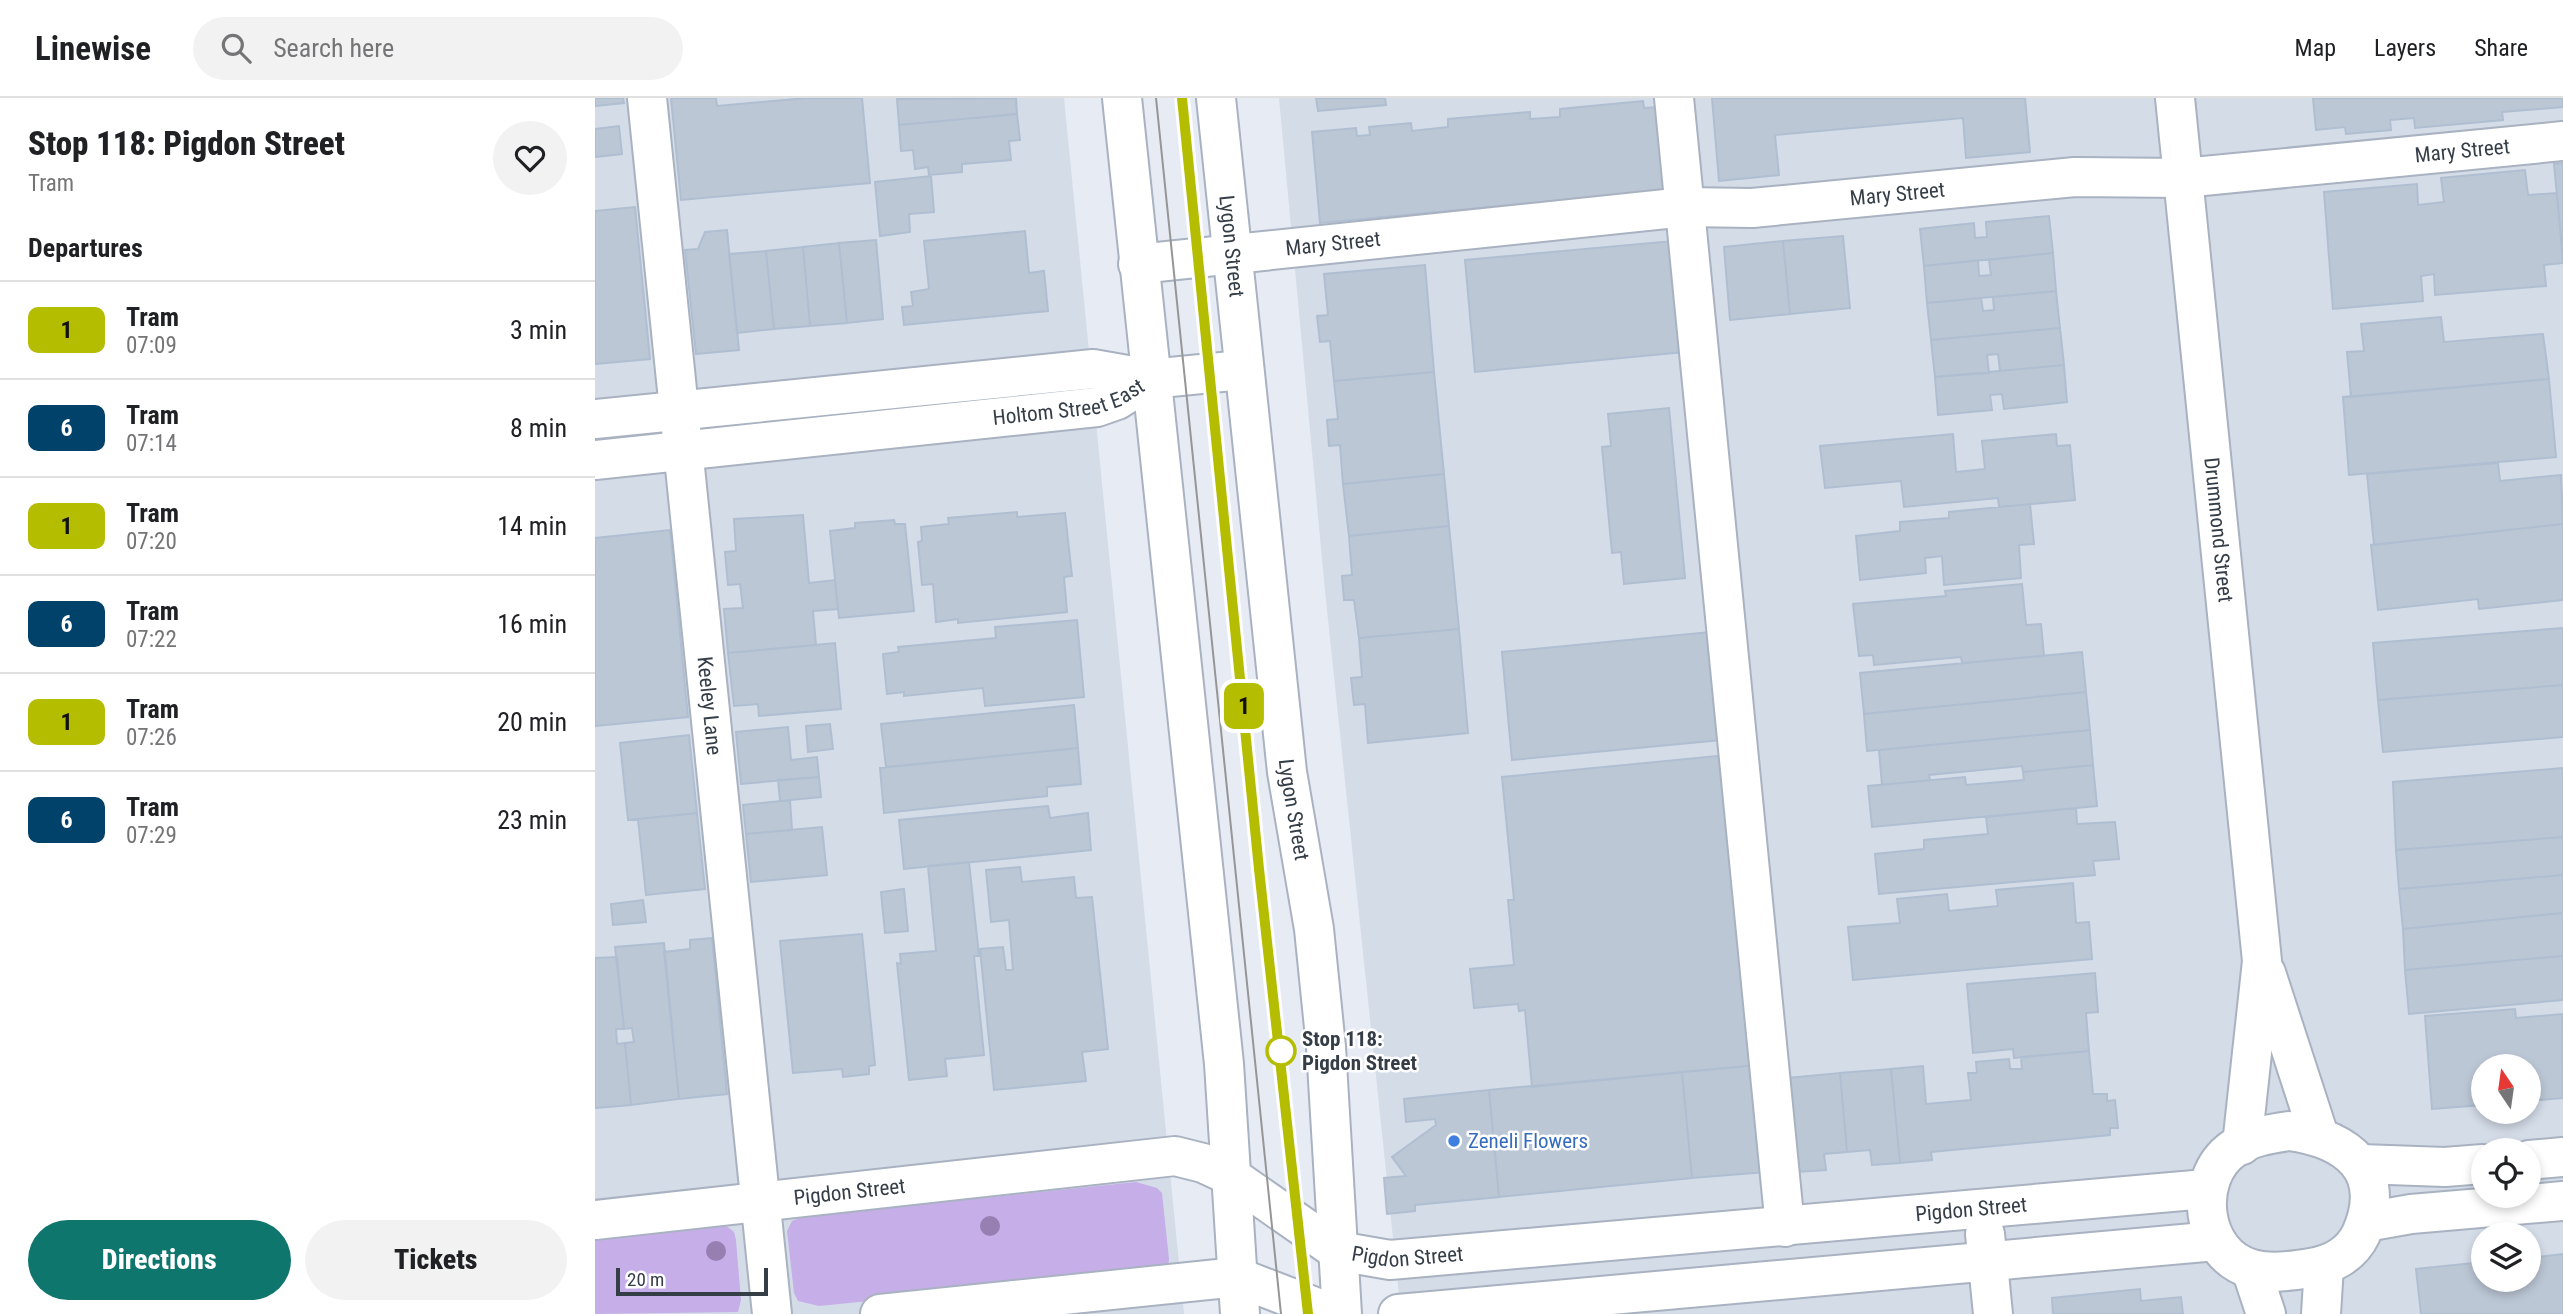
<!DOCTYPE html>
<style>
body{margin:0;font-family:"Roboto Condensed",sans-serif;background:#f2f2f2;color:#202124;height:100vh;display:flex;flex-direction:column;font-size:26px;white-space:nowrap}
*{box-sizing:border-box;margin:0}
p{font-size:23px;color:#757577}
.icon{flex:none;width:38px;height:38px;fill:none;stroke:currentColor;stroke-width:2;stroke-linecap:round;stroke-linejoin:round}
.map{position:relative;flex:1;overflow:hidden}
.drawer{display:flex;flex-direction:column;background:#fff;width:595px}
.drawer>*{flex:none}
.badge{padding:0 14px;border-radius:10px;font-size:24px;line-height:46px}
.needle{width:46px;rotate:347deg}
.tools{position:absolute;left:1876px;top:956px;display:grid;gap:14px}
.tools a{display:grid;place-items:center;width:70px;height:70px;border-radius:50%;background:#fff;box-shadow:0 4px 10px #0003;font-size:35px}
.scale{position:absolute;left:21px;bottom:18px;width:152px;box-sizing:border-box;padding-left:7px;border:4px solid #353d47;border-top:0;font-size:19px;line-height:24px;white-space:nowrap;color:#353d47;-webkit-text-stroke:5px #fff;paint-order:stroke}
.map>.badge{position:absolute;translate:-50% -50%;box-shadow:0 0 0 4px #fff}
h2{padding:0 28px;font-size:26px;line-height:63px}
.round{display:grid;place-items:center;flex:none;width:74px;height:74px;border-radius:37px;background:#f2f2f2}
.headline{display:flex;align-items:center;justify-content:space-between;height:119px;padding:0 28px}
h1{font-size:33px;font-weight:800;line-height:52px}
.action{display:flex;gap:14px;margin-top:auto;padding:14px 28px}
.action a{flex:1;height:80px;border-radius:42px;background:#0f766e;color:#fff;font-size:28px;font-weight:800;line-height:80px;text-align:center}
.action a+a{background:#f2f2f2;color:#202124}
ul{padding:0;list-style:none}
li{display:flex;align-items:center;gap:21px;height:98px;padding:0 28px;border-top:2px solid #e0e0e0}
li div{flex:1}
li b{display:block;font-size:26px}
li em{font-style:normal}
li .badge{min-width:77px;font-weight:700;text-align:center}
header{display:flex;align-items:center;gap:42px;box-sizing:border-box;height:98px;padding:0 35px;background:#fff;border-bottom:2px solid #e0e0e0}
header strong{font-size:33px}
nav{display:flex;gap:38px;margin-inline-start:auto;font-size:24px}
.search{width:490px;height:63px;background:#f2f2f2;display:flex;align-items:center;gap:18px;box-sizing:border-box;padding:0 24px;border-radius:38px;color:#757577;font-size:26px}
main{display:flex;flex:1;min-height:0}
.map>svg:first-child{display:block}
.residential{fill:#d4dce8;fill-rule:evenodd}
.green{fill:#c6aee9}
.building{fill:#bcc7d6;stroke:#afbed1;stroke-width:2}
.lines{fill:none;stroke-linecap:round;stroke-linejoin:round}
.minor-casing{stroke:#a9b2c0;stroke-width:42}
.minor{stroke:#fff;stroke-width:38}
.tram{stroke:#969696;stroke-width:2}
.tree{fill:#987fb1}
.line-casing{stroke:#fff;stroke-width:16}
.line{stroke:#b5bd00;stroke-width:10}
.stop-dot{fill:#fff;stroke:#b5bd00;stroke-width:3.5}
.shop-dot{fill:#3f7fe0;stroke:#fff;stroke-width:2.5}
.labels{text-anchor:middle;stroke-width:5;stroke-linejoin:round;paint-order:stroke}
.street-label{font-size:21px;fill:#353d47;stroke:#fff}
.stop-label{font-size:21px;font-weight:bold;fill:#353d47;stroke:#fff;text-anchor:start}
.shop-label{font-size:21px;fill:#366cbe;stroke:#fff;text-anchor:start}
</style>
<header>
<strong>Linewise</strong>
<div class="search"><svg class="icon" aria-label="search" viewBox="0 0 24 24"><circle cx="10" cy="10" r="6"/><path d="M15 15l6 6"/></svg>Search here</div>
<nav><a>Map</a><a>Layers</a><a>Share</a></nav>
</header>
<main>
<section class="drawer">
<div class="headline"><div><h1>Stop 118: Pigdon Street</h1><p>Tram</p></div><a class="round"><svg class="icon" aria-label="heart" viewBox="0 0 24 24"><path d="M12 20l-8-8c-3-5 5-10 8-4 3-6 11-1 8 4z"/></svg></a></div>
<h2>Departures</h2>
<ul>
<li><span class="badge" style="background:#b5bd00;color:#111">1</span><div><b>Tram</b><p>07:09</p></div><em>3 min</em></li>
<li><span class="badge" style="background:#01426a;color:#fff">6</span><div><b>Tram</b><p>07:14</p></div><em>8 min</em></li>
<li><span class="badge" style="background:#b5bd00;color:#111">1</span><div><b>Tram</b><p>07:20</p></div><em>14 min</em></li>
<li><span class="badge" style="background:#01426a;color:#fff">6</span><div><b>Tram</b><p>07:22</p></div><em>16 min</em></li>
<li><span class="badge" style="background:#b5bd00;color:#111">1</span><div><b>Tram</b><p>07:26</p></div><em>20 min</em></li>
<li><span class="badge" style="background:#01426a;color:#fff">6</span><div><b>Tram</b><p>07:29</p></div><em>23 min</em></li>
</ul>
<div class="action"><a>Directions</a><a>Tickets</a></div>
</section>
<div class="map">
<svg width="1968" height="1216" viewBox="0 0 1968 1216">
<rect width="100%" height="100%" fill="#e7ebf4"/>
<!-- residential -->
<path class="residential" d="M0,0h469l120,1216h-589z
M684,0h1284v1216h-1162l-76,-723zM1888,968h46v45h-46zM1888,1052h46v45h-46zM1888,1136h46v45h-46z"/>
<!-- green -->
<path class="green" d="M541,1084l21,6 5,5 7,66 -1,9 -7,4 -342,34 -21,-5 -4,-8 -7,-62 5,-10 10,-4z
M129,1126l10,8 2,8 5,60 -3,12 -143,2v-77z"/>
<!-- building -->
<path class="building" d="M0,0h28l1,5 -29,3z
M76,0h45l1,8 90,-8h55l8,85 -189,17z
M421,0l1,16 -118,11 -2,-26z
M721,0h69l1,7 -68,6z
M1117,0h313l5,54 -64,6 -3,-40 -188,17 4,40 -60,6z
M1718,0h250v9l-61,5 1,8 -88,8 -1,-10 -24,2 1,10 -45,4 -1,-7 -29,3z
M1048,3l1,7 17,-1 8,83 -349,33 -8,-91 44,-4 1,8 13,-1 -1,-8 42,-4 1,8 36,-4v-8l82,-7v7l30,-2v-8z
M422,16l3,26 -11,1 2,19 -49,4v8l-33,3 -1,-8 -13,2 -2,-19 -12,1 -2,-26z
M24,28l3,28 -27,3v-28z
M1968,65v96l-9,-95z
M1930,72l3,25 29,-2 6,70 -19,2 2,21 -111,9 -1,-21 -13,2 2,25 -90,8 -9,-117 93,-8 1,21 26,-3 -3,-24z
M336,78l3,36 -25,2 1,18 -30,4 -5,-54z
M40,109l15,152 -55,5v-153z
M1454,118l4,37 -129,13 -4,-37 54,-6 1,15 12,-1 -1,-15z
M132,132l12,120 -43,4 -11,-104 13,-1 7,-17z
M430,133l4,42 15,-2 4,40 -144,14 -2,-18 11,-1 -2,-14 18,-3 -5,-48z
M1248,138l7,72 -60,6 -7,-73z
M281,142l7,79 -36,4 -8,-80z
M1078,143l11,111 -209,20 -10,-112z
M1188,143l7,73 -60,6 -6,-73z
M244,145l8,80 -37,3 -7,-79z
M208,149l7,79 -36,3 -8,-78z
M171,153l8,78 -37,4 -8,-79z
M1458,155l3,38 -129,12 -3,-37 54,-6 1,16 12,-1 -2,-15z
M830,167l9,107 -100,9 -4,-40 -10,1 -3,-26 11,-1 -4,-41z
M1461,193l4,37 -129,12 -4,-37 54,-5 2,13 11,-1 -1,-13z
M1846,219l3,25 99,-8 6,45 -198,18 -4,-45 17,-1 -3,-27z
M1465,230l4,37 -64,6 -2,-17 -11,1 2,18 -54,4 -4,-37z
M1469,267l3,37 -63,7 -2,-15 -12,1 2,15 -54,5 -3,-38z
M839,274l10,102 -101,10 -3,-39 -11,1 -2,-26 11,-1 -4,-38z
M1954,281l7,78 -207,18 -6,-78z
M1074,310l16,170 -61,6 -3,-32 -9,1 -10,-106 9,-1 -3,-32z
M1358,336l3,38 29,-3 -3,-28 74,-7 1,12 13,-1 5,55 -76,7 -1,-9 -94,9 -3,-26 -76,7 -5,-42z
M1903,365l2,18 61,-6 2,49 -189,21 -7,-71z
M849,376l5,52 -100,10 -6,-52z
M1435,406l4,40 -15,1 2,33 -77,7 -2,-29 -17,2 1,15 -66,7 -4,-44 44,-5v-9l49,-4v-6z
M422,414v5l48,-4 7,63 -8,1 3,35 -109,11v-4l-22,3 -3,-38 -11,1 -4,-43 4,-1 -1,-14 28,-3 -1,-6z
M208,417l6,68 26,-3 3,29 -25,2 3,34 -88,8 -4,-44 19,-1 -3,-24 -12,1 -3,-33 11,-1 -2,-32z
M299,422l1,4h10l9,87 -75,7 -9,-87 25,-3v-5z
M1968,426v76l-84,9 -1,-10 -100,11 -7,-65z
M854,428l10,103 -100,9 -5,-38h-10l-2,-24 10,-1 -3,-39z
M75,432l18,187 -93,9v-188z
M1427,486l4,41 15,-1 3,32 -82,7 -1,-6 -87,8 -1,-10 -14,1 -6,-52 93,-8 -1,-5z
M482,522l7,77 -99,9 -2,-18 -79,8v-4l-17,2 -4,-40 16,-2 -1,-5 98,-9 -1,-11z
M1968,530v57l-185,15 -5,-57z
M864,531l9,104 -100,10 -3,-39 -11,1 -3,-27 11,-1 -3,-39z
M1115,534l11,108 -209,20 -10,-108z
M240,545l6,66 -82,7 -1,-12 -24,2 -6,-53z
M1487,554l4,40 -222,22 -4,-41z
M1968,587v52l-180,15 -5,-52z
M1491,594l4,38 -223,21 -3,-37z
M479,607l4,43 -192,19 -5,-43z
M235,626l3,25 -25,3 -2,-26z
M193,629l3,33 26,-3 2,20 -78,7 -5,-52z
M1495,632l3,35 -70,7 -1,-6 -93,9 1,5 -48,5 -3,-35z
M94,637l8,78 -69,7 -8,-77z
M483,650l3,36 -34,3v9l-163,17 -4,-45z
M1132,657l30,310 -225,22 -7,-77 -6,1 -1,-7 -44,4 -4,-39 44,-4 -6,-65h6l-12,-123z
M1498,667l4,41 -225,21 -4,-41 97,-9 1,8 58,-5 -1,-8z
M1968,670v69l-167,13 -3,-68z
M224,679l2,20 -41,4 -2,-21z
M195,702l2,30 -46,4 -3,-29z
M453,708l2,12 38,-5 3,37 -187,19 -5,-49z
M1481,710l1,16 38,-2 4,37 -26,2 2,14 -216,19 -4,-40 49,-5v-9l64,-6 -2,-17z
M102,715l8,76 -59,6 -8,-76z
M227,729l5,48 -76,7 -5,-48z
M1968,739v38l-164,14 -3,-39z
M374,764l10,94h-5l10,99 -39,4 2,17 -38,4 -12,-117 4,1 -1,-10 36,-3 -8,-85z
M425,769l2,15 52,-5 2,21 16,-1 16,152 -26,3 4,29 -92,9 -14,-141 23,-2 3,23h7l-4,-50 -18,2 -5,-52z
M1968,777v38l-160,16 -4,-40z
M1478,785l3,40 13,-1 3,37 -239,21 -5,-53 52,-4 -3,-24 50,-5 2,17 49,-5 -2,-16z
M309,791l4,42 -23,2 -4,-41z
M48,802l3,22 -33,3 -2,-21z
M1968,815v43l-158,14 -2,-41z
M267,836l13,131 -6,1v8l-26,3 -1,-8 -49,4 -13,-132z
M117,840l15,156 -48,5 -15,-147 26,-3v-9z
M69,845l15,156 -48,6 -6,-62 9,-1 -2,-14 -8,1 -9,-82z
M1968,858v44l-154,14 -4,-44z
M22,859l7,72h-8l1,15 8,-1 6,62 -36,3v-150z
M1500,875l3,39 -12,1 3,38 -75,7 -1,-9 -40,4 -6,-69z
M1920,911l1,9 46,-4 1,84 -34,3v-35h-46v39l-51,4 -7,-93z
M1494,953l4,43h14v7l8,-1 3,28h-8v7l-179,17 1,8 -32,3 -9,-94 32,-3 3,38 45,-4 -3,-27h9l-1,-11 33,-3 1,10h12l-1,-12z
M1162,967l9,107 -74,6 -10,-106z
M1296,971l9,94 -28,2 -2,-15 -23,2 -7,-79z
M1087,974l10,106 -193,19 -10,-107z
M1245,975l7,79 -23,2 2,16 -29,2 -9,-94z
M894,992l10,107 -84,8v6l-28,3 -3,-36 22,-2 -14,-19 44,-32 -1,-6 -29,3 -2,-23z
M1968,1156v60h-142l-5,-45 67,-7v17h46v-21z
M1545,1191l1,12 40,-4 2,17h-130l-1,-16z"/>
<g class="lines">
<defs>
<g id="minor">
<path id="s1" d="M52,0l125,1216"/>
<path d="M527,0l102,966 16,250"/>
<path id="s2" d="M621,0l71,674 27,157 12,118 16,267"/>
<path d="M1079,0l111,1129"/>
<path id="s3" d="M1580,0l87,863 -20,184"/>
<path id="s4" d="M543,166l547,-57 67,1 323,-31 108,1 380,-37"/>
<path d="M0,321l498,-50 57,10 92,-9"/>
<path id="s5" d="M0,362l502,-53 20,-7 33,-21"/>
<path d="M1671,875l53,163"/>
<path d="M1694,1033c58,8 100,39 72,103 -10,21 -30,31 -51,34 -19,3 -39,6 -58,1 -52,-14 -60,-91 -19,-120 16,-12 36,-15 56,-18z"/>
<path d="M1934,1062l34,-3"/>
<path d="M1766,1066l84,3 38,-3"/>
<path id="s6" d="M0,1122l580,-64 28,7 26,12 109,76 52,9 816,-71"/>
<path d="M1771,1124l45,-8 152,-13"/>
<path d="M1390,1136l8,80"/>
<path d="M1656,1171l15,45"/>
<path d="M285,1216l357,-37 96,37"/>
<path d="M803,1216l818,-73"/>
<path d="M1726,1216l3,-48"/>
</g>
</defs>
<!-- minor casing -->
<use href="#minor" class="minor-casing"/>
<!-- minor -->
<use href="#minor" class="minor"/>
<!-- tram -->
<path class="tram" d="M561,0l125,1216
M587,0l77,771 49,445"/>
</g>
<!-- trees -->
<g class="tree">
<circle cx="395" cy="1128" r="10"/>
<circle cx="121" cy="1153" r="10"/>
</g>
<g class="lines">
<defs>
<path id="line" d="M587,0l77,771 49,445"/>
</defs>
<!-- line casing -->
<use href="#line" class="line-casing"/>
<!-- line -->
<use href="#line" class="line"/>
</g>
<!-- markers -->
<circle class="stop-dot" cx="686" cy="953" r="14"/>
<circle class="shop-dot" cx="859" cy="1043" r="7"/>
<g class="labels">
<!-- street labels -->
<g class="street-label">
<text dy="7" stroke="none"><textPath href="#s4" startOffset="1330">Mary Street</textPath></text>
<text dy="7" stroke="none"><textPath href="#s4" startOffset="763">Mary Street</textPath></text>
<text dy="7" stroke="none"><textPath href="#s4" startOffset="196">Mary Street</textPath></text>
<text dy="7" stroke="none"><textPath href="#s2" startOffset="149">Lygon Street</textPath></text>
<text dy="7" stroke="none"><textPath href="#s5" startOffset="478">Holtom Street East</textPath></text>
<text dy="7" stroke="none"><textPath href="#s3" startOffset="434">Drummond Street</textPath></text>
<text dy="7" stroke="none"><textPath href="#s1" startOffset="611">Keeley Lane</textPath></text>
<text dy="7" stroke="none"><textPath href="#s2" startOffset="716">Lygon Street</textPath></text>
<text dy="7" stroke="none"><textPath href="#s6" startOffset="256">Pigdon Street</textPath></text>
<text dy="7" stroke="none"><textPath href="#s6" startOffset="1410">Pigdon Street</textPath></text>
<text dy="7" stroke="none"><textPath href="#s6" startOffset="844">Pigdon Street</textPath></text>
</g>
<!-- stop labels -->
<g class="stop-label">
<text x="707" y="948">Stop 118:<tspan x="707" dy="24">Pigdon Street</tspan></text>
</g>
<!-- shop labels -->
<g class="shop-label">
<text x="873" y="1050">Zeneli Flowers</text>
</g>
</g>
</svg>
<div class="tools">
<a><svg class="needle" viewBox="-14 -14 28 28"><path d="M0-13l5 13h-10z" fill="#e53935"/><path d="M0 13l5-13h-10z" fill="#757577"/></svg></a>
<a><svg class="icon" aria-label="locate" viewBox="0 0 24 24"><circle cx="12" cy="12" r="6"/><path d="M12 2v4M12 18v4M2 12h4M18 12h4"/></svg></a>
<a><svg class="icon" aria-label="layers" viewBox="0 0 24 24"><path d="M12 4l9 5-9 5-9-5zM3 14l9 5 9-5"/></svg></a>
</div>
<div class="scale">20 m</div>
<b class="badge" style="left:649px;top:608px;background:#b5bd00;color:#111">1</b>
</div>
</main>
